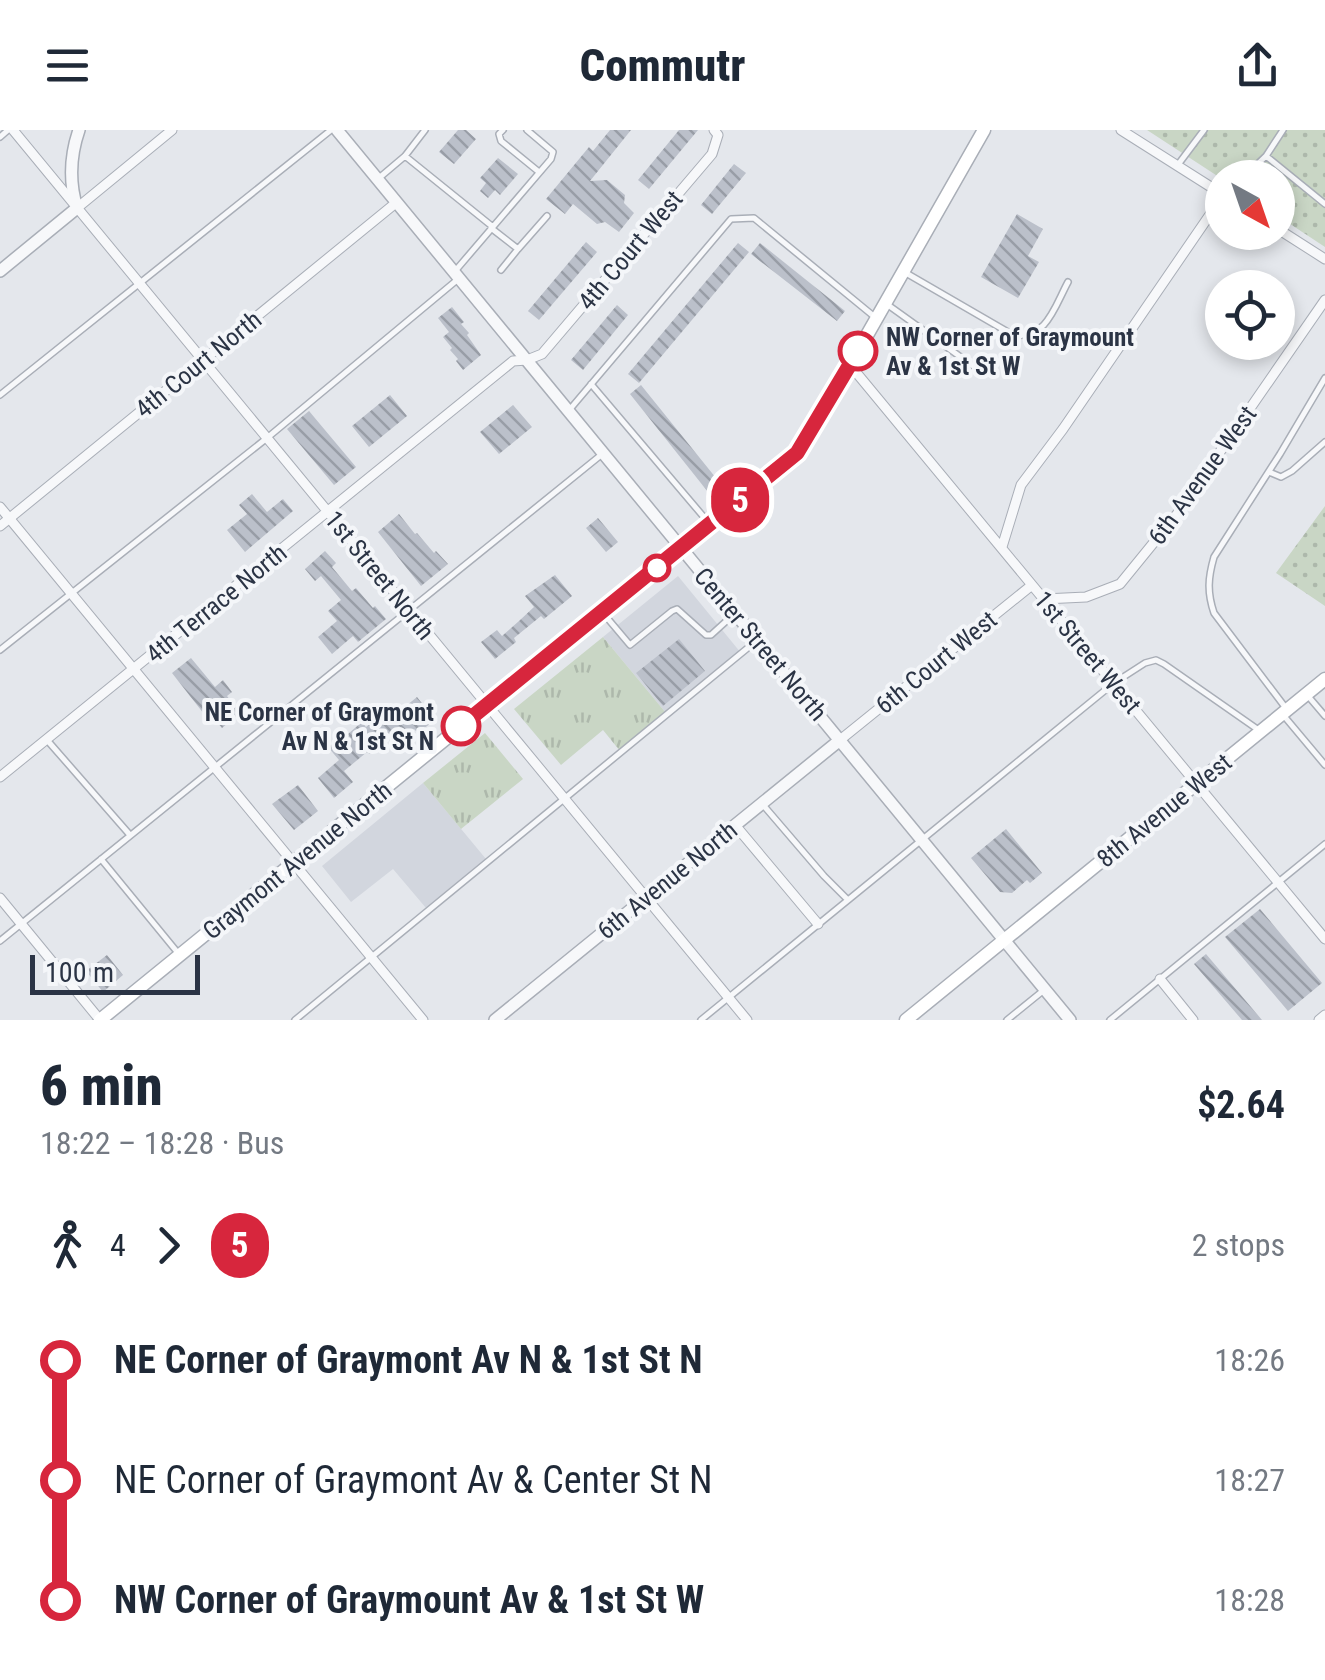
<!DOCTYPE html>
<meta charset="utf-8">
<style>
body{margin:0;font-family:"Roboto Condensed",sans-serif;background:#f6f6f7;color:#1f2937;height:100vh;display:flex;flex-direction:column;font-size:38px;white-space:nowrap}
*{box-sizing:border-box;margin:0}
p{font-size:32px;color:#747a83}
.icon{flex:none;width:55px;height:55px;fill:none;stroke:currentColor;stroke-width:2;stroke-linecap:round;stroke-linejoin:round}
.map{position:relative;height:890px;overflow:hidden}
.details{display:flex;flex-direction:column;background:#fff;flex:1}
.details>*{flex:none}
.badge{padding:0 20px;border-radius:32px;font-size:35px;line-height:65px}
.needle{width:65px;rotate:140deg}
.fabs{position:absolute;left:1205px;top:30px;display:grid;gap:20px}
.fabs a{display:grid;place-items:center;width:90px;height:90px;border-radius:50%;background:#fff;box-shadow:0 5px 15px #0003;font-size:50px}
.scale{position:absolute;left:30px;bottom:25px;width:170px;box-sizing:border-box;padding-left:10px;border:5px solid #2b3445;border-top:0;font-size:28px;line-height:35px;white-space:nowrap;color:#2b3445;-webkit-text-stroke:8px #f4f6f9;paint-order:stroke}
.map>.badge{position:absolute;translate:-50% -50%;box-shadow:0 0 0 5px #fff}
.legs{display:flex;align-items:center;gap:15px;height:110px;padding:0 40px;font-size:32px}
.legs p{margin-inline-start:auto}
.summary{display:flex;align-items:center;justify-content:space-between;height:170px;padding:0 40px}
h1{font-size:55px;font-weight:800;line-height:75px}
ul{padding:0 40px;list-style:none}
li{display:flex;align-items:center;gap:35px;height:120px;font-size:38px}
li i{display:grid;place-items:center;width:15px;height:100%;margin:0 12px;background:currentColor}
li i::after{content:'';width:25px;height:25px;margin:-12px;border:8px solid;border-radius:50%;background:#fff}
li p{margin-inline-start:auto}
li:first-child i{background:linear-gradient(#0000 50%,currentColor 0)}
li:last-child i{background:linear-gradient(currentColor 50%,#0000 0)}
header{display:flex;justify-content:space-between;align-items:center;height:130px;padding:0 40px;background:#fff;font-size:45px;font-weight:800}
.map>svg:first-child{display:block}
.built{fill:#d2d6de}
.grass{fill:url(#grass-tufts)}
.park{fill:url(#park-dots)}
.building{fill:url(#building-back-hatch)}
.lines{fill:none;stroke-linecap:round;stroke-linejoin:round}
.service-casing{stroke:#a9aeb7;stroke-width:8}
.minor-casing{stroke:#a9aeb7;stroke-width:11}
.tertiary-casing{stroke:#a9aeb7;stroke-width:14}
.secondary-casing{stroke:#a9aeb7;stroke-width:15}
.service{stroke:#f7f8fa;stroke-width:5}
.minor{stroke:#f7f8fa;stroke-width:9}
.tertiary{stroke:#f7f8fa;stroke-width:11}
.secondary{stroke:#fff;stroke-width:12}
.line-1-casing{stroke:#fff;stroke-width:22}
.line-1{stroke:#d7263d;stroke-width:15}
.stop-1-dot{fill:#fff;stroke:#d7263d;stroke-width:5}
.labels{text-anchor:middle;stroke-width:8;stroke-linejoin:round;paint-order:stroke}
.street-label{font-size:25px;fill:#2b3445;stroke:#f4f6f9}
.stop-label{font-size:25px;font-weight:bold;fill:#2b3445;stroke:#f4f6f9;text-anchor:start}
</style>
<header><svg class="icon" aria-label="menu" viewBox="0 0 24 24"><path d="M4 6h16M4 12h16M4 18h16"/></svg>Commutr<svg class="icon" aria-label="share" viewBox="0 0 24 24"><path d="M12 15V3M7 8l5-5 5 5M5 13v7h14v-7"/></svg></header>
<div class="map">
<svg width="1325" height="890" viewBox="0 0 1325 890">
<defs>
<pattern id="grass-tufts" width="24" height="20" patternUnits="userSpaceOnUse" patternTransform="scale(2.5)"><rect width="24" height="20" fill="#c9d6c5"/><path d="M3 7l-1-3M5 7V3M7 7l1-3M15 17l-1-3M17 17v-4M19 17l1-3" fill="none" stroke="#adb8ab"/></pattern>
<pattern id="park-dots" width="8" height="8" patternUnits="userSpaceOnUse" patternTransform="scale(2.5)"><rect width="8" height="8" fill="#c9d6c5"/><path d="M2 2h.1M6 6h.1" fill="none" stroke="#adb8ab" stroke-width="1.8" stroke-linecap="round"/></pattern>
<pattern id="building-back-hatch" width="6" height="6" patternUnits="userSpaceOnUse" patternTransform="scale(2.5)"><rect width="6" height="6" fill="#bbc0ca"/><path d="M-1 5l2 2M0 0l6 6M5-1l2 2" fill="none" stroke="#989da6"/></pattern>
</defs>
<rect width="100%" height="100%" fill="#e4e7ec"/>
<!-- built -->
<path class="built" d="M678,446l63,77 -75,60 -63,-76z
M423,653l63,76 -60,49 -33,-39 -42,33 -29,-36z"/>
<!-- grass -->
<path class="grass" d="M603,507l63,76 -46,38 -17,-21 -42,35 -47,-56z
M485,603l38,46 -62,50 -38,-46z"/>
<!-- park -->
<path class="park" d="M1147,0h178v117l-47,-31v-38h-56v1z
M1325,376v100l-49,-33z"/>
<!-- building -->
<path class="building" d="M458,0h8l10,9 -22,25 -15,-12z
M610,0h21l-41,51 17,-1 18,15 -1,8 10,10 -15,19 -14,-10 -8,2 -24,-20 -8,10 -19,-15 43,-52 4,4z
M679,0h19l-49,59 -11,-9z
M498,28l20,16 -18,21 -5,-5 -7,8 -8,-7 6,-8 -6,-5z
M734,34l12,9 -34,41 -11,-9z
M1017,84l26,15 -15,27 11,6 -21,36 -37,-21z
M586,112l11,10 -58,68 -11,-9z
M738,113l11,9 -110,131 -11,-9z
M760,113l85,68 -8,10 -86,-67z
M617,175l11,10 -45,55 -12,-10z
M452,177l12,15 -3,2 8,9 -2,2 14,20 -18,15 -7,-9 2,-2 -8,-9 2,-2 -9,-11 6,-5 -11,-14z
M641,255l79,98 -12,9 -78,-98z
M390,265l17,21 -38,31 -17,-21z
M513,275l19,22 -33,27 -19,-22z
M309,281l47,56 -22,18 -47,-56z
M252,364l15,18 16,-13 10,12 -48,41 -18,-22 20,-16 -8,-9z
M399,384l16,20 2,-1 17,20 2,-2 12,13 -27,22 -43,-54z
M598,388l20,24 -12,10 -20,-24z
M325,421l11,12 -4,4 20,24 4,-3 17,20 2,-2 11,13 -28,23 -5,-6 -21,18 -14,-17 19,-16 -9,-10 13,-11 -20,-24 -6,5 -10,-12z
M555,445l17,21 -28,23 -3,-3 -27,22 2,4 -21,17 -14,-17 16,-12 5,6 17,-15 15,-14 -9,-11z
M679,509l26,32 -42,35 -27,-33z
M191,528l24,29 8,-7 9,12 -5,4 13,17 -18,15 -14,-17 -4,3 -32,-41z
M417,567l15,19 -1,7 -13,10 -4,-4 -15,13 -6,-7 -23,19 -3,-2 -23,19 9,11 -19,16 -16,-20 21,-18 -11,-13 13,-10 1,2 20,-17 4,5 25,-20 5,7z
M298,655l20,26 -24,19 -22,-26z
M1006,699l36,44 -12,10 -3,-3 -15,13 -12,-1 -29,-34z
M1260,779l62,74 -34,28 -63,-74z
M1206,824l56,66h-20l-48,-56z
M107,825l16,20 -20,17 -17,-21z"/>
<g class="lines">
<defs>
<path id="service" d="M503,0l-4,4 2,7 38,31
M0,7l8,-7
M405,26l88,71
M1266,26l59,48
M1177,36l27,-36
M379,48l26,-22 20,-26
M1243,48l23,-22 17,-26
M491,98l27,21 29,-33
M456,140l95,-111 2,-7 -26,-22
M501,140l17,-21
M906,143l107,62c34,4 41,-27 55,-53
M888,175l95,68
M591,254l117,138
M0,265l331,-265
M571,278l160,-189 23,-1 122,100
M1269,342l12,5 11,-6 33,-29
M603,483l27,32 42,-34 5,-2 29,26h5l22,-20
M0,520l267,-212 190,-158
M1308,566l17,20
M1285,577l-71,-94c-7,-21 -6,-35 0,-56l66,-103 45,-76
M1284,586l41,49
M47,610l83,95
M764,676l60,70 24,24
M101,729l77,94
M0,811l601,-486
M295,890l460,-378
M701,890l413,-337 31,-20 11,-3 8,4 96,67
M1007,890l37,-30
M1110,890l215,-176"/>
<path id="minor" d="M13,0l734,890
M1121,0l101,64
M77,78l95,-78
M1278,99l47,30
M850,235l475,574
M0,377l423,513
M0,396l397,-324
M1002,417l19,-62 42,-56 159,-232
M1044,469l42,-2 34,-13 57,-70 148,-214
M840,610l192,-155
M0,647l513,-416 14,-1 15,-6 170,-200 6,-19 -4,-5
M735,695l83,99
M0,768l100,122
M1160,849l33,41
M1319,890l6,-5"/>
<path id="tertiary" d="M337,0l733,890
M0,141l77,-63c-8,-26 -7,-52 2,-78
M495,890l345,-280"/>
<path id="secondary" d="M100,890l697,-567 53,-88 134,-235
M906,890l419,-341"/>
</defs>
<!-- service casing -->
<use href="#service" class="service-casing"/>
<!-- minor casing -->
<use href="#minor" class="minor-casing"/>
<!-- tertiary casing -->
<use href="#tertiary" class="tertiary-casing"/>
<!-- secondary casing -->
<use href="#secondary" class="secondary-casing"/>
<!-- service -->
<use href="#service" class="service"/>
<!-- minor -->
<use href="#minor" class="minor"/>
<!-- tertiary -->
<use href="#tertiary" class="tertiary"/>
<!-- secondary -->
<use href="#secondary" class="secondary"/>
</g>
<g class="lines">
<defs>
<path id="line-1" d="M461,596l336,-273 61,-102"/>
</defs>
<!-- line-1 casing -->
<use href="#line-1" class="line-1-casing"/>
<!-- line-1 -->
<use href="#line-1" class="line-1"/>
</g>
<!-- markers -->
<g class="stop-1-dot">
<circle cx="858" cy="221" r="18"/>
<circle cx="657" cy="438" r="12"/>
<circle cx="461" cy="596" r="18"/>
</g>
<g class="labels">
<!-- street labels -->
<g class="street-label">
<text transform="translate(630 120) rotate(-50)" y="9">4th Court West</text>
<text transform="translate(198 234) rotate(-39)" y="9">4th Court North</text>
<text transform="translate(1202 345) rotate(-54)" y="9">6th Avenue West</text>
<text transform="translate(380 445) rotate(51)" y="9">1st Street North</text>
<text transform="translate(216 473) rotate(-39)" y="9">4th Terrace North</text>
<text transform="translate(761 514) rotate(50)" y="9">Center Street North</text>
<text transform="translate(1088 522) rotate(50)" y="9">1st Street West</text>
<text transform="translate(936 532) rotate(-39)" y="9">6th Court West</text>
<text transform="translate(1164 680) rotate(-39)" y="9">8th Avenue West</text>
<text transform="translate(297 730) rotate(-39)" y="9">Graymont Avenue North</text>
<text transform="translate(667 750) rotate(-39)" y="9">6th Avenue North</text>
</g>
<!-- stop labels -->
<g class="stop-label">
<text x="886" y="216">NW Corner of Graymount<tspan x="886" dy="29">Av &amp; 1st St W</tspan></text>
<text x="434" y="591" text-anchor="end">NE Corner of Graymont<tspan x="434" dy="29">Av N &amp; 1st St N</tspan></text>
</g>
</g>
</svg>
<div class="fabs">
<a><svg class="needle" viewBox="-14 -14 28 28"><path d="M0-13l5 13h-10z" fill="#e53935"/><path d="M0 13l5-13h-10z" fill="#747a83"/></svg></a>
<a><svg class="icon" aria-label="locate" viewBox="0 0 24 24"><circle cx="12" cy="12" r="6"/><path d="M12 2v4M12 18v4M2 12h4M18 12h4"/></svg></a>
</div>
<div class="scale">100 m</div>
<b class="badge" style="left:740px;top:370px;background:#d7263d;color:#fff">5</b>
</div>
<section class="details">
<div class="summary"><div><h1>6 min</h1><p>18:22 – 18:28 · Bus</p></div><b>$2.64</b></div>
<div class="legs"><svg class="icon" aria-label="walk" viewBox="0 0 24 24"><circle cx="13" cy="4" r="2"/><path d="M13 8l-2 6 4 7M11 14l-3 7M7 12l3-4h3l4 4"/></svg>4<svg class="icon" aria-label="forward" viewBox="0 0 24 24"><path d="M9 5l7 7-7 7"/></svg><b class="badge" style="background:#d7263d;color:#fff">5</b><p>2 stops</p></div>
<ul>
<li><i style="color:#d7263d"></i><b>NE Corner of Graymont Av N &amp; 1st St N</b><p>18:26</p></li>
<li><i style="color:#d7263d"></i><span>NE Corner of Graymont Av &amp; Center St N</span><p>18:27</p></li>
<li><i style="color:#d7263d"></i><b>NW Corner of Graymount Av &amp; 1st St W</b><p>18:28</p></li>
</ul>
</section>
